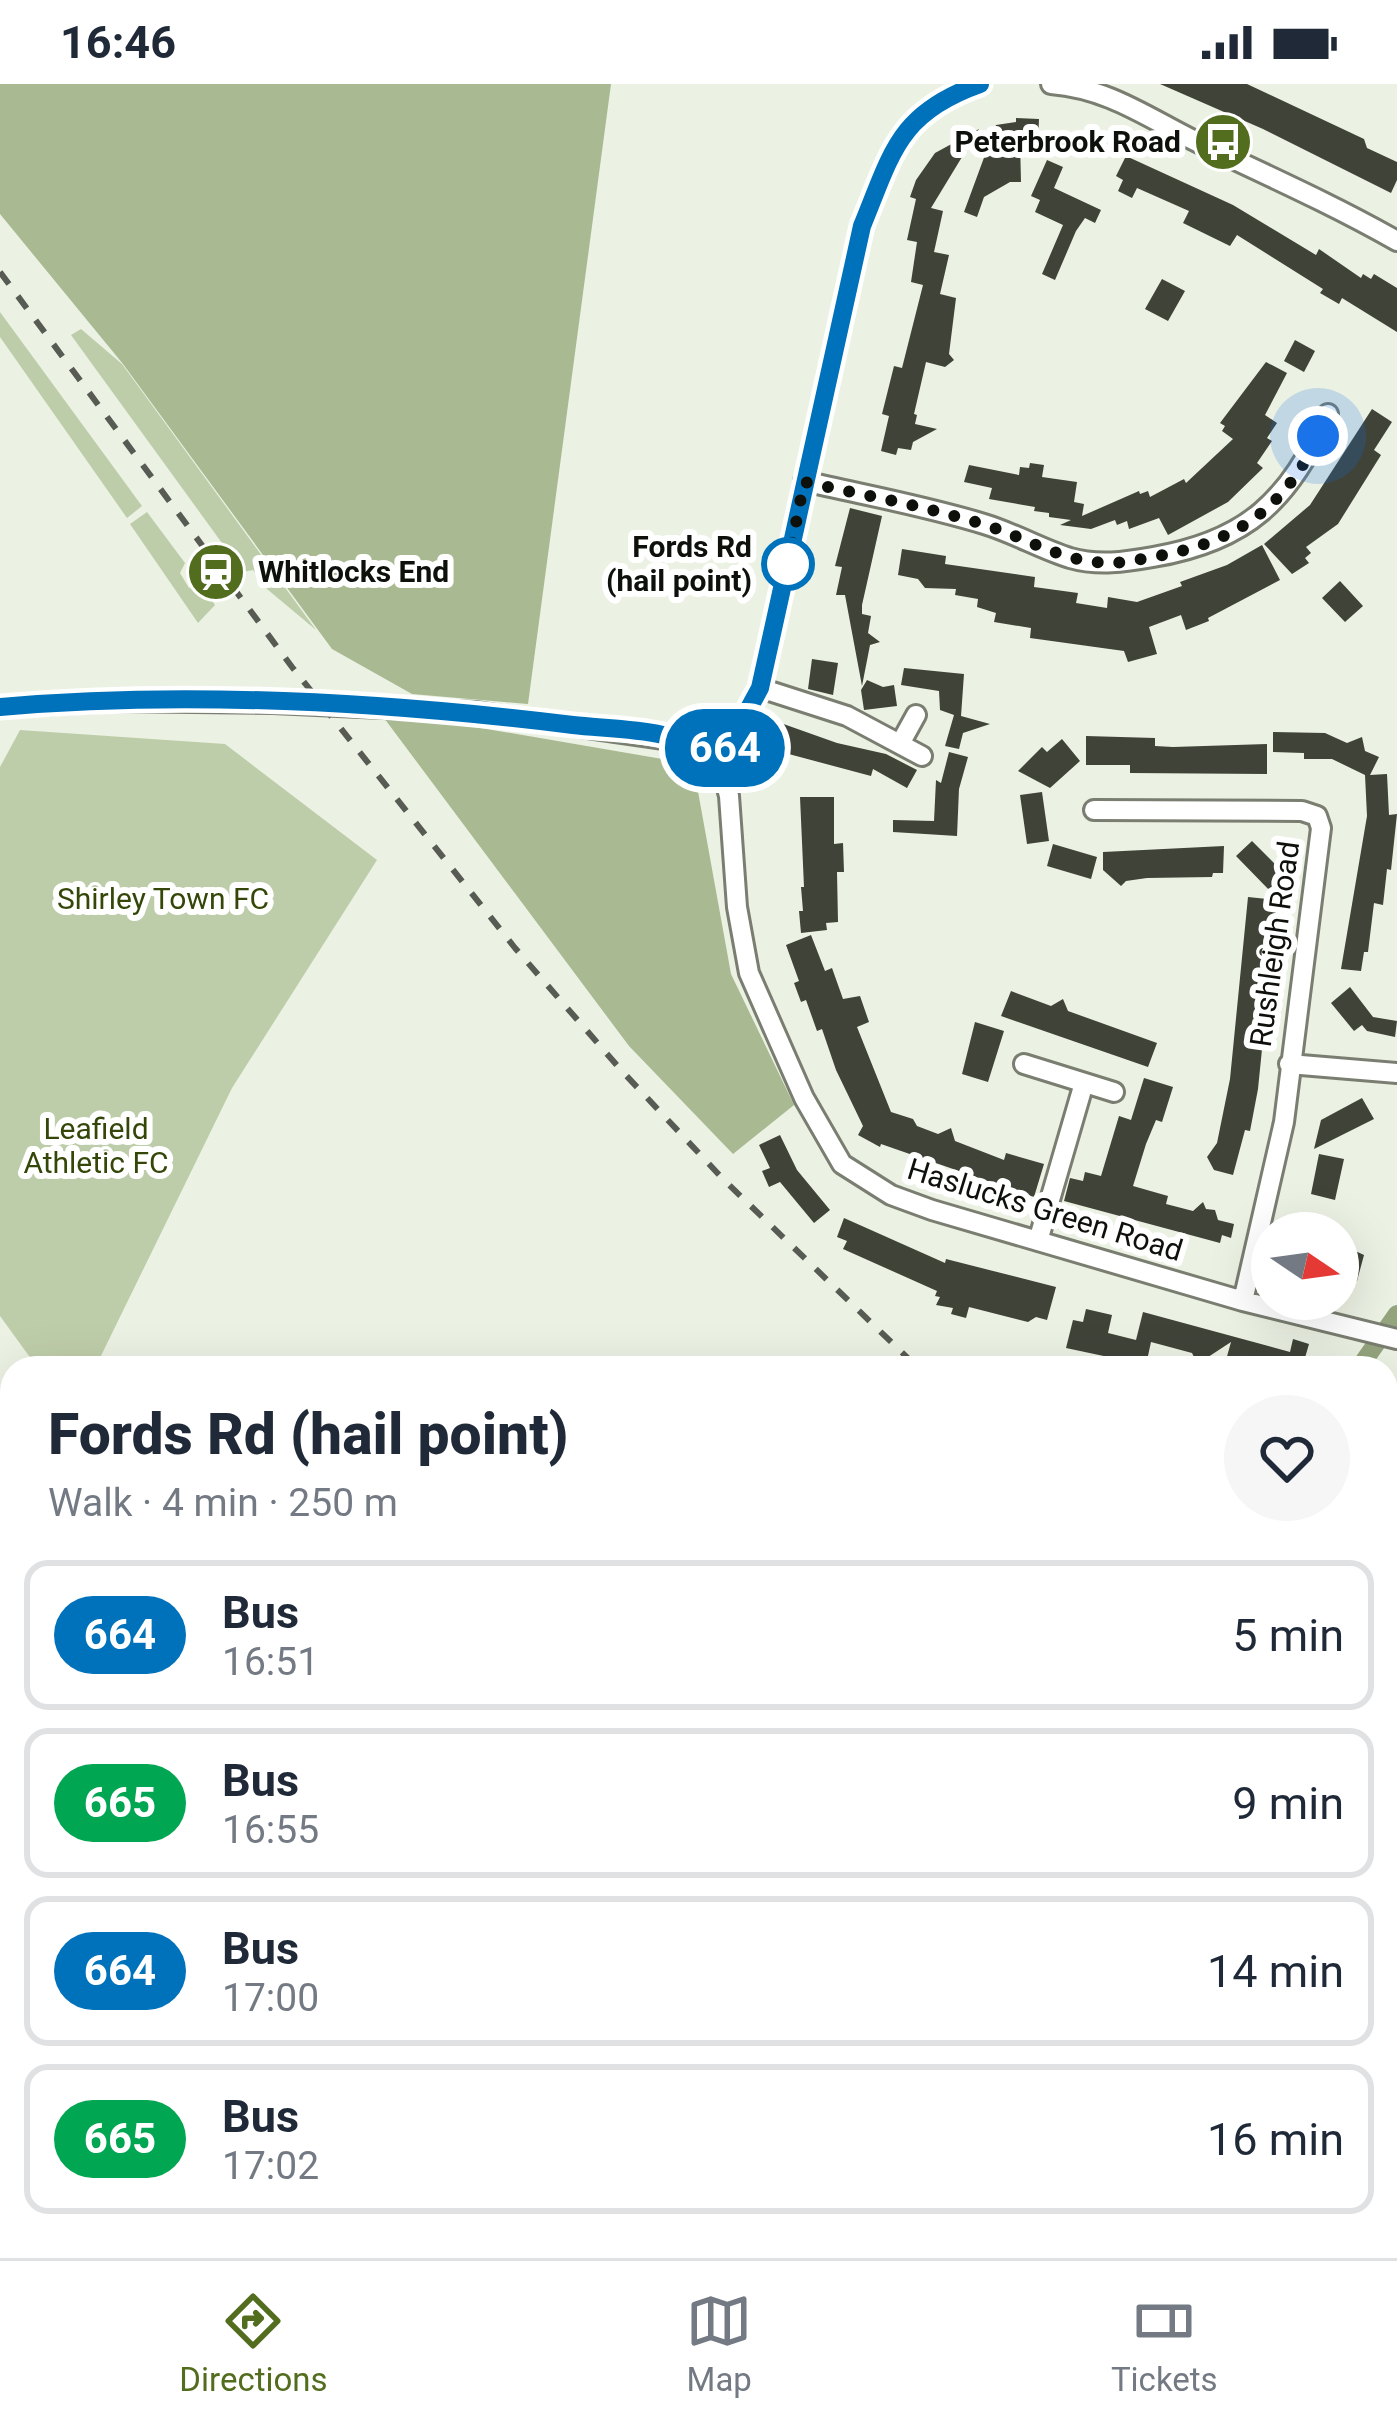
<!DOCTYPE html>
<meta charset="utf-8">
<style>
body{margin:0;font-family:Roboto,sans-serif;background:#f6f6f7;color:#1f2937;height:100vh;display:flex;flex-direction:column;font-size:45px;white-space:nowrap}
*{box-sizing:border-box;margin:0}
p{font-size:39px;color:#747a83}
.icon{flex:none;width:66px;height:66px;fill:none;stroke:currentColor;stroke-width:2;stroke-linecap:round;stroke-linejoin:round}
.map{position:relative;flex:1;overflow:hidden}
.details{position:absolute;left:0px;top:1272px;width:1398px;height:903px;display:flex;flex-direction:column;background:#fff;border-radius:36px 36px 0 0;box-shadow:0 12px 48px #0002}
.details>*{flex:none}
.badge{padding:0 24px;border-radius:39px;font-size:42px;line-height:78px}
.needle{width:78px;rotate:103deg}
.buttons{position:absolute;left:1251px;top:1128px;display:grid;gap:24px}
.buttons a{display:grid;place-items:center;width:108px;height:108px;border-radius:50%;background:#fff;box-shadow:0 12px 48px #0002;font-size:60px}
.you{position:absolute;width:60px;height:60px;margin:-30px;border:9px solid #fff;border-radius:50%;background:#1a73e8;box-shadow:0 0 0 18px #1a73e833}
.map>.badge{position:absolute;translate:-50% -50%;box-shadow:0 0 0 6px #fff}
.round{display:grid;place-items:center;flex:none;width:126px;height:126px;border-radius:63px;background:#f6f6f7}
.summary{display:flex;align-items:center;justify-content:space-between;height:204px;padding:0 48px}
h1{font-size:57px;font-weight:800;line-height:90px}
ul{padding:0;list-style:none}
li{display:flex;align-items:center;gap:36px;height:150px;margin:0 24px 18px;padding:0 24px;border:6px solid #e0e1e3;border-radius:24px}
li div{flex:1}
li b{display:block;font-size:45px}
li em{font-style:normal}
li .badge{min-width:132px;font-weight:700;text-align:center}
.status{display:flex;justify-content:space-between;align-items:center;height:84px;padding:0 60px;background:#fff;direction:ltr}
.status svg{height:33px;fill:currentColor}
.tabs{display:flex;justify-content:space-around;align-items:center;height:168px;border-top:3px solid #e0e1e3;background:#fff;font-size:33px;color:#747a83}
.tabs a{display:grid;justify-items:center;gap:6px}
.tabs .on{color:#536d1f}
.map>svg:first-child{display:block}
.green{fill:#becda9}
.forest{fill:#a9b992}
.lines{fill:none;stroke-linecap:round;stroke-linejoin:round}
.stream{stroke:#6c785b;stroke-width:6}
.canal{stroke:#94a47d;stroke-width:18}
.runway{stroke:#a2a69b;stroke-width:120}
.building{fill:#3f4338}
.minor-casing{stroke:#797e71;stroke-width:24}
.minor{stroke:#fff;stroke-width:18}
.rail{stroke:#585b53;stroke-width:6;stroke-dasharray:15 15;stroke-linecap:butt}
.minor-bridge-casing{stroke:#797e71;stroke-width:24;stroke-linecap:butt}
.minor-bridge{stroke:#fff;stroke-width:18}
.line-casing{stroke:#fff;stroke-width:27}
.line{stroke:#0072bc;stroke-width:18}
.walk{stroke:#0e100b;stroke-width:12;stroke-dasharray:0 21.6}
.stop-dot{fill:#fff;stroke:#0072bc;stroke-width:6}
.labels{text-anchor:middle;stroke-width:12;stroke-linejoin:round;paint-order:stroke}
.poi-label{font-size:30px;font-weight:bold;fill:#0e100b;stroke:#fff;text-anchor:end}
.stop-label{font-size:30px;font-weight:bold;fill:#0e100b;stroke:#fff;text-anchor:end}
.park-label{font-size:30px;fill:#344708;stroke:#fff}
.street-label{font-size:30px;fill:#0e100b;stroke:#fff}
</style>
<div class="status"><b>16:46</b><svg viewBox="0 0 49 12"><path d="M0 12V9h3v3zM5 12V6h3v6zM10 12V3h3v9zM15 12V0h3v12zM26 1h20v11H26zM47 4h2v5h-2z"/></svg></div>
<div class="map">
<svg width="1397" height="2174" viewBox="0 0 1397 2174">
<rect width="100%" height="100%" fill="#ebf1e3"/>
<!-- green -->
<path class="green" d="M0,228l142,194 -15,12 -127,-181z
M81,245l41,35 194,266 -49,-41 -14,-19 -10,2 -172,-237z
M147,428l38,51 -5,10 9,15 12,-3 14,20 -17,18 -68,-99z
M20,646l205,14 152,116 -145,228 -137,280 -58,-1 -37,-51v-549z
M595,2163h95l-10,11h-95z"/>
<!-- forest -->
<path class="forest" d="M0,0h611l-83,620 -116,-10 -80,-45 -209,-285 -123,-150z
M384,634l68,5 222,38 23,25 34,188 63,131 -61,49 -104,-108z
M1386,1688l11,9v477h-717l10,-11h696z
M12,1915v248h583l-10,11h-585v-238z"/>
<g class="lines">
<!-- stream -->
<path class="stream" d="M0,1363l12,10"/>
<!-- canal -->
<path class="canal" d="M1359,1284l38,-54
M0,1862l12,-16"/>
<!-- runway -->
<path class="runway" d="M640,2174l10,-11"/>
</g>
<!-- building -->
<path class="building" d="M1160,0h87l117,55 3,9 30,14v18l-6,13 -128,-64z
M1016,34l23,1 -1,24 -18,-1 1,40h-11l-26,15 -7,20 -13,-5 32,-87 20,-3z
M979,45l-48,79 12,3 -9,41 15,3 -9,39 16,4 -7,56 5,6 -9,7 -19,-5 -12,52 3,1 -2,9 22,5 -24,13 -2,8 -13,-2 -2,7 -15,-4 8,-35 -7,-2 12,-48 8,2 21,-83 -12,-3 6,-40 -10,-2 9,-41 -6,-2 6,-17 19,-27z
M1126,72l107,49 83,50 3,-6 42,29 2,-4 8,5 3,-5 23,14v44l-55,-34 -3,6 -19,-11 3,-4 -86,-54 -7,11 -47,-23 6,-12 -52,-23 -5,10 -14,-7 5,-11 -7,-4z
M1047,76l16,7 -9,21 47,22 -6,13 -10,-5 -9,13 -21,49 -13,-6 21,-49 -28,-13 5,-12 -9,-4z
M1162,195l23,12 -17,30 -23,-12z
M1295,256l20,11 -11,21 -20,-11z
M1266,278l21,11 -22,42 12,8 -10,15 5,3 -15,22 6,5 -35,34 -60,33 -9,-17 -30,11 -2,-8 -10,4 -2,-5 -24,9 -31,-4 11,-5 -22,-3v-4l-15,-2 1,-4 -46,-8 3,-11 -28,-6 5,-17 50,10 1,-8 9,1 1,-5 14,2 -2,12 35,5 -3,20 10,2 -2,12 57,-25 1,3 8,-3 2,6 34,-18 2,4 47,-44 -11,-8 3,-5 -5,-3z
M1372,325l20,13 -18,28 7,5 -43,69 -32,23 5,6 -6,5 4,5 -17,11 -28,-30 46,-39z
M850,424l32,8 -20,89v9l9,2 -3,17 12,9 -10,3 -8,41 -17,-91h-9l6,-28 -7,-1z
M1262,461l18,35 -72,38 1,3 -23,9 -5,-15 -32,12 8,27 -29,8 -4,-11 -94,-13 1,-10 -37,-6 2,-9 -19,-6 1,-8 -23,-4 1,-6 -31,-1 -7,-9 -20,-4 4,-26 44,7 -1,8 90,13 -1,10 44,6 -2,10 31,5 1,-11 29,5 45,-16 -2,-4 47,-17z
M1340,497l23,25 -18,16 -23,-24z
M812,575l26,4 -5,32 -25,-6z
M904,584l60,6 -3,42 29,8 -27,9 -4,16 -14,-3 9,-31 -14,-5 -1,-19 -38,-6z
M867,596l16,7 11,-2 3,21 -33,4 -3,-20z
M775,637l62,22 49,11 31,16 -10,18 -34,-19 -2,7 -101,-27 -10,10 -7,-14 6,-21 14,4z
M1273,648l52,1 22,10 15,-6 3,14 14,6 -9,18 17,-1 2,41 8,-1 -6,56 -4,-1 -4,36 -9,-2 -6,49h-4l-3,19 -20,-2 26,-153 -2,-41 -33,-16h-28v-6l-31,-1z
M1086,652l69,2v8l18,1 94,-3v30l-137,-1v-8h-44z
M1062,655l18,22 -30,27 -32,-17 24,-24 5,5z
M949,668l19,5 -9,32 -2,47 -64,-4v-12l41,1 2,-41 5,3z
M1042,708l7,49 -22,3 -7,-49z
M800,713h34v47l9,-1 1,29h-7l1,50 -12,1 1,7 -26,3 -2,-22h4l-2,-24h3z
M1252,757l28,28 -3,29 -41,-42z
M1053,760l44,13 -6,22 -44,-13z
M1224,762l-1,27h-10l-1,4 -65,1 -21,3 -5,5 -18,-16v-18z
M1248,813l29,3 -19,189 -8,42 -5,-1 -12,45 -19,-5 -7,-13 10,-14 13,-64z
M811,851l14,36 7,-3 11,31 17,-3 9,26 -12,5 34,85 22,7 4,7 21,8 13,-6 4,13 49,19 2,-7 38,11 -10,33 -130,-45 -23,-8 -1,3 -22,-12 5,-9 -27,-56 -14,-41 -5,2 -11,-31 -5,2 -7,-19 5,-2 -13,-36z
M1350,903l23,30 24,4 -2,16 -28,-6 -5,-6 -8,6 -23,-28z
M1011,907l40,15 12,-7 5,12 89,32 -9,24 -147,-51z
M975,938l29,9 -16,51 -26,-8z
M1144,994l29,9 -11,35 -6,-2 -10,24 -13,42 35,10 -2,8 27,7 10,-9 3,7 9,1 3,10 16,4 -3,14 -9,-3 -2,8 -156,-42 6,-23 13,3 2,-9 16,4 18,-60 12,4z
M1362,1014l12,21 -60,30 7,-29z
M780,1051l17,35 33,40 -16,13 -34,-41 -11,5 -7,-16 8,-3 -11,-23z
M1319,1070l25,5 -9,41 -24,-6z
M844,1134l101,45 1,-4 110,28 -9,33 -11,-3 -8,5 -59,-15 -3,11 -15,-4 2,-6 -17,-3 4,-8 -5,-1 2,-5 -94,-42 4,-8 -10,-4z
M1338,1159l26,12 -7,26 -19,-5z
M1086,1225l26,6 -4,18 28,7 7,-28 147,40 3,-13 16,5 -7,24h-45l-31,-8 5,-18 -29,19 -7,-2 -3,-6 -41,-11 -5,23 -80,-17 7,-28 10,2z"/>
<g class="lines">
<defs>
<path id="minor" d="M1051,0c59,5 95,33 146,58 67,32 135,62 200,99
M804,397c60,14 122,25 180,43 30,9 57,25 86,34 28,8 55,4 83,-1 95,-16 136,-57 175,-143
M760,604l87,28 75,40
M0,623l111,-6 162,2
M360,623l115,5 210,30 15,5 12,12 13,22 4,15 8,111 12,66 55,125 38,66 49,31 41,15 311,91 154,38
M900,660l16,-29
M712,675l17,-14 31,-57 102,-462c29,-73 37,-114 118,-142
M1094,726l208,1 15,5 4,12 -37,294 -41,179
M1024,980l90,28
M1289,980l108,9
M1038,1157l46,-158"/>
</defs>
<!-- minor casing -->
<use href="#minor" class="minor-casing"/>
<!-- minor -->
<use href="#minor" class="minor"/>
<!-- rail -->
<path class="rail" d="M0,188l292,395 223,281 106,122 103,110 194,188
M1386,1665l11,8"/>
<defs>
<path id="minor-bridge" d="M273,619l87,4"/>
</defs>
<!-- minor-bridge casing -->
<use href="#minor-bridge" class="minor-bridge-casing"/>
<!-- minor-bridge -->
<use href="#minor-bridge" class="minor-bridge"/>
</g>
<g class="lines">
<defs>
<path id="line" d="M0,623c189,-17 385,-5 573,18 43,5 107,2 139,34l17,-14 31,-57 102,-462c30,-73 36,-113 118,-142"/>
</defs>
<!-- line casing -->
<use href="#line" class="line-casing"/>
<!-- line -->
<use href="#line" class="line"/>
<!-- walk -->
<path class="walk" d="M788,480l16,-82c60,13 120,24 178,42 38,11 73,34 113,38 21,3 42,-2 63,-6 77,-14 127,-47 160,-120"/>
</g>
<!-- icons -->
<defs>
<symbol id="bus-disc" viewBox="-11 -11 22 22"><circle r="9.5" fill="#536d1f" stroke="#fff"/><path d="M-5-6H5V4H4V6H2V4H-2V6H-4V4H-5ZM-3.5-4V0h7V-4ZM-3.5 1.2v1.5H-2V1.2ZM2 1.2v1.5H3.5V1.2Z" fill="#fff"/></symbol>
<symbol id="station-disc" viewBox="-11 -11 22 22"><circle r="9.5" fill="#536d1f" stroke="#fff"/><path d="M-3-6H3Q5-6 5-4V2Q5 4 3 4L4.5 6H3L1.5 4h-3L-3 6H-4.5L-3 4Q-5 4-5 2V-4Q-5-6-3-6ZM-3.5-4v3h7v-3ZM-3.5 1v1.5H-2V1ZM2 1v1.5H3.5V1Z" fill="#fff"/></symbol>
</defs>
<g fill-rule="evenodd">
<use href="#bus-disc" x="1190" y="25" width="66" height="66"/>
<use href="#station-disc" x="183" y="455" width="66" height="66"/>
</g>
<!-- markers -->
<circle class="stop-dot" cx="788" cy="480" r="24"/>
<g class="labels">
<!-- poi labels -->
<g class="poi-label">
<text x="1181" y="68">Peterbrook Road</text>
<text x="258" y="498" text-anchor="start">Whitlocks End</text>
</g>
<!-- stop labels -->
<g class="stop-label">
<text x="752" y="473">Fords Rd<tspan x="752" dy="34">(hail point)</tspan></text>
</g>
<!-- park labels -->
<g class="park-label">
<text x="163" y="825">Shirley Town FC</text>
<text x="96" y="1055">Leafield<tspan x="96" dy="34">Athletic FC</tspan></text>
</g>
<!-- street labels -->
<g class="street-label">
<text transform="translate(1275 860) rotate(-82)" y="10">Rushleigh Road</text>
<text transform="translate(1045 1126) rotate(17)" y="10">Haslucks Green Road</text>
</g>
</g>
</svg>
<div class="buttons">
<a><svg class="needle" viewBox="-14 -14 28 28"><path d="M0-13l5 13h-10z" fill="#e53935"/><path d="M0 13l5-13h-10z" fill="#747a83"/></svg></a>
</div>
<div class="you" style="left:1318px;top:352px"></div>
<b class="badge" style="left:725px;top:664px;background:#0072bc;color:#fff">664</b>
<section class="details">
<div class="summary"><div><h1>Fords Rd (hail point)</h1><p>Walk · 4 min · 250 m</p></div><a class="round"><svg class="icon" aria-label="heart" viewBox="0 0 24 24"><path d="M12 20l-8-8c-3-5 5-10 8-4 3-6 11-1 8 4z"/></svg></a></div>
<ul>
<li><span class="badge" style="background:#0072bc;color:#fff">664</span><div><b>Bus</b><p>16:51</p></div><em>5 min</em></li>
<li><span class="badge" style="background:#00a651;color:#fff">665</span><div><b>Bus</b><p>16:55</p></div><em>9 min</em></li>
<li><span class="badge" style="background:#0072bc;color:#fff">664</span><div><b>Bus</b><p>17:00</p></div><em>14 min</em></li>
<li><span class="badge" style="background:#00a651;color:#fff">665</span><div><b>Bus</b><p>17:02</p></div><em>16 min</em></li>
</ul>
</section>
</div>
<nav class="tabs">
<a class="on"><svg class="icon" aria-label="directions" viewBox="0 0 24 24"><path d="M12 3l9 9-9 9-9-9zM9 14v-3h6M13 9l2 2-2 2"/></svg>Directions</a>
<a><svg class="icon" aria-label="map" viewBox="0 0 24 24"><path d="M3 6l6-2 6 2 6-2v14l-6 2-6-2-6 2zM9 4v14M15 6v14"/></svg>Map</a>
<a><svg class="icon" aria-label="tickets" viewBox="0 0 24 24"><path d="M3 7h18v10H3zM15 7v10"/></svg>Tickets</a>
</nav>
